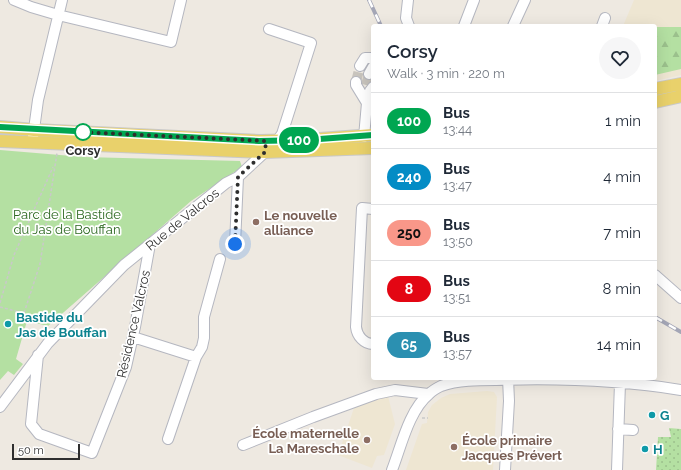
<!DOCTYPE html>
<meta charset="utf-8">
<style>
body{margin:0;font-family:Raleway,sans-serif;background:#f6f6f7;color:#1f2937;height:100vh;display:flex;flex-direction:column;font-size:15px;white-space:nowrap}
*{box-sizing:border-box;margin:0}
p{font-size:13px;color:#747a83}
.icon{flex:none;width:22px;height:22px;fill:none;stroke:currentColor;stroke-width:2;stroke-linecap:round;stroke-linejoin:round}
.map{position:relative;flex:1;overflow:hidden}
.panel{position:absolute;left:371px;top:24px;width:286px;height:356px;display:flex;flex-direction:column;background:#fff;border-radius:4px;box-shadow:0 4px 16px #0002}
.panel>*{flex:none}
.badge{padding:0 8px;border-radius:13px;font-size:14px;line-height:26px}
.scale{position:absolute;left:12px;bottom:10px;width:68px;box-sizing:border-box;padding-left:4px;border:2px solid #2e2e2e;border-top:0;font-size:11px;line-height:14px;white-space:nowrap;color:#2e2e2e;-webkit-text-stroke:3px #fff;paint-order:stroke}
.you{position:absolute;width:20px;height:20px;margin:-10px;border:3px solid #fff;border-radius:50%;background:#1a73e8;box-shadow:0 0 0 6px #1a73e833}
.map>.badge{position:absolute;translate:-50% -50%;box-shadow:0 0 0 2px #fff}
.round{display:grid;place-items:center;flex:none;width:42px;height:42px;border-radius:21px;background:#f6f6f7}
.head{display:flex;align-items:center;justify-content:space-between;height:68px;padding:0 16px}
h1{font-size:19px;font-weight:600;line-height:30px}
ul{padding:0;list-style:none}
li{display:flex;align-items:center;gap:12px;height:56px;padding:0 16px;border-top:1px solid #e0e1e3}
li div{flex:1}
li b{display:block;font-size:15px}
li em{font-style:normal}
li .badge{min-width:44px;font-weight:700;text-align:center}
.map>svg:first-child{display:block}
.education{fill:#eee6d2}
.grass{fill:url(#grass-dots)}
.forest{fill:url(#forest-firs)}
.park{fill:#b4e0a2}
.lines{fill:none;stroke-linecap:round;stroke-linejoin:round}
.minor-tunnel{stroke:#c8c4bd;stroke-width:10;stroke-dasharray:10 5;stroke-linecap:butt}
.minor-casing{stroke:#b5b7c0;stroke-width:12}
.major-casing{stroke:#c9c9c9;stroke-width:14}
.path{stroke:#c9c9c9;stroke-width:1.5;stroke-dasharray:3 2;stroke-linecap:butt}
.minor{stroke:#fff;stroke-width:10}
.major{stroke:#e9d16b;stroke-width:12}
.rail-casing{stroke:#a4a6b6;stroke-width:4}
.rail{stroke:#fff;stroke-width:2.5;stroke-dasharray:8;stroke-linecap:butt}
.line-casing{stroke:#fff;stroke-width:9}
.line{stroke:#00a651;stroke-width:6}
.walk{stroke:#2e2e2e;stroke-width:4;stroke-dasharray:0 7.2}
.stop-dot{fill:#fff;stroke:#00a651;stroke-width:2}
.education-dot{fill:#8d6e63;stroke:#fff;stroke-width:1.5}
.culture-dot{fill:#0f9aa8;stroke:#fff;stroke-width:1.5}
.labels{text-anchor:middle;stroke-width:3.5;stroke-linejoin:round;paint-order:stroke}
.stop-label{font-size:13px;font-weight:bold;fill:#2e2e2e;stroke:#fff}
.park-label{font-size:13px;fill:#2c6820;stroke:#fff}
.education-label{font-size:13px;font-weight:bold;fill:#785e54;stroke:#fff;text-anchor:start}
.street-label{font-size:13px;fill:#2e2e2e;stroke:#fff}
.culture-label{font-size:13px;font-weight:bold;fill:#0d838f;stroke:#fff;text-anchor:start}
</style>
<div class="map">
<svg width="681" height="470" viewBox="0 0 681 470">
<defs>
<pattern id="grass-dots" width="8" height="8" patternUnits="userSpaceOnUse"><rect width="8" height="8" fill="#b4e0a2"/><path d="M2 2h.1M6 6h.1" fill="none" stroke="#9bc08c" stroke-width="1.8" stroke-linecap="round"/></pattern>
<pattern id="forest-firs" width="22" height="20" patternUnits="userSpaceOnUse"><rect width="22" height="20" fill="#b4e0a2"/><path d="M5 1l3.5 6h-7zM16 11l3.5 6h-7z" fill="#9bc08c"/></pattern>
</defs>
<rect width="100%" height="100%" fill="#eee9e1"/>
<!-- education -->
<path class="education" d="M634,0h47v75l-26,6v-55h-32z
M487,391l7,1 3,5 -4,73h-87l16,-46 5,-1 1,-11 4,-7 9,-7 9,-4z
M388,396l7,28 -11,31 -7,1 -5,12 -34,-13 17,-50z"/>
<!-- grass -->
<path class="grass" d="M669,428l12,1v41h-25l2,-33h13z"/>
<!-- forest -->
<path class="forest" d="M655,27h26v42l-26,6z"/>
<!-- park -->
<path class="park" d="M0,150l84,7 156,4 2,6 -51,34 -143,125 -21,-5 -11,38 7,5 -9,11 -6,-4 -8,9z"/>
<g class="lines">
<!-- minor-tunnel -->
<path class="minor-tunnel" d="M356,82l4,-16
M366,85l3,-11"/>
<defs>
<path id="minor" d="M14,0l17,7 27,8 113,27 10,-42
M408,0l-2,18 3,8
M464,26l10,-26
M513,26l12,-26
M602,26l3,-8
M269,29l42,14 -29,91 -5,7
M360,66l5,-8h8
M369,74l4,-7
M356,82v3l11,18
M367,103l3,-12 3,-4
M33,137l5,-37 24,-100
M364,137l3,-34 6,1
M373,209l-11,-1 -6,119c1,9 8,17 17,17
M235,244l3,-67
M655,275l26,23
M133,337l63,20 -28,82
M38,355l-7,69 8,10 53,19 34,-86 9,-40 15,-83
M196,357l6,-10 2,-9v-21l16,-58
M0,407l48,-64 76,-78 102,-82 12,-6 27,-25 1,-6
M618,429l15,1
M243,445l70,-28 63,-23 19,-4 33,4
M392,470c9,-23 17,-60 37,-76 3,-3 8,-6 12,-8 17,-6 37,-6 55,-6 61,-2 124,0 185,10
M505,470l4,-69 -1,-23
M617,470l3,-87"/>
<path id="major" d="M655,89l26,-5
M655,102l26,-6
M0,127l34,3 225,11 47,-1 67,-5
M0,141l265,11 108,-4"/>
</defs>
<!-- minor casing -->
<use href="#minor" class="minor-casing"/>
<!-- major casing -->
<use href="#major" class="major-casing"/>
<!-- path -->
<path class="path" d="M0,303l14,-48 39,-88
M0,307l24,6 16,-49 17,-111
M422,418h6"/>
<!-- minor -->
<use href="#minor" class="minor"/>
<!-- major -->
<use href="#major" class="major"/>
<defs>
<path id="rail" d="M369,0l12,26
M655,317l26,15"/>
</defs>
<!-- rail casing -->
<use href="#rail" class="rail-casing"/>
<!-- rail -->
<use href="#rail" class="rail"/>
</g>
<g class="lines">
<defs>
<path id="line" d="M0,127l259,14 47,-1 67,-5"/>
</defs>
<!-- line casing -->
<use href="#line" class="line-casing"/>
<!-- line -->
<use href="#line" class="line"/>
<!-- walk -->
<path class="walk" d="M83,132h-3l186,9 -1,11 -27,25 -3,67"/>
</g>
<!-- markers -->
<circle class="stop-dot" cx="83" cy="132" r="8"/>
<g class="education-dot">
<circle cx="256" cy="222" r="4"/>
<circle cx="367" cy="440" r="4"/>
<circle cx="454" cy="447" r="4"/>
</g>
<g class="culture-dot">
<circle cx="8" cy="324" r="4"/>
<circle cx="652" cy="415" r="4"/>
<circle cx="645" cy="449" r="4"/>
</g>
<g class="labels">
<!-- stop labels -->
<g class="stop-label">
<text x="83" y="155">Corsy</text>
</g>
<!-- park labels -->
<g class="park-label">
<text x="67" y="219">Parc de la Bastide<tspan x="67" dy="15">du Jas de Bouffan</tspan></text>
</g>
<!-- education labels -->
<g class="education-label">
<text x="264" y="220">Le nouvelle<tspan x="264" dy="15">alliance</tspan></text>
<text x="359" y="438" text-anchor="end">École maternelle<tspan x="359" dy="15">La Mareschale</tspan></text>
<text x="462" y="445">École primaire<tspan x="462" dy="15">Jacques Prévert</tspan></text>
</g>
<!-- street labels -->
<g class="street-label">
<text transform="translate(182 219) rotate(-39)" y="5">Rue de Valcros</text>
<text transform="translate(133 324) rotate(-77)" y="5">Résidence Valcros</text>
</g>
<!-- culture labels -->
<g class="culture-label">
<text x="16" y="322">Bastide du<tspan x="16" dy="15">Jas de Bouffan</tspan></text>
<text x="660" y="420">G</text>
<text x="653" y="454">H</text>
</g>
</g>
</svg>
<div class="scale">50 m</div>
<div class="you" style="left:235px;top:244px"></div>
<b class="badge" style="left:299px;top:140px;background:#00a651;color:#fff">100</b>
<section class="panel">
<div class="head"><div><h1>Corsy</h1><p>Walk · 3 min · 220 m</p></div><a class="round"><svg class="icon" aria-label="heart" viewBox="0 0 24 24"><path d="M12 20l-8-8c-3-5 5-10 8-4 3-6 11-1 8 4z"/></svg></a></div>
<ul>
<li><span class="badge" style="background:#00a651;color:#fff">100</span><div><b>Bus</b><p>13:44</p></div><em>1 min</em></li>
<li><span class="badge" style="background:#038cc5;color:#fff">240</span><div><b>Bus</b><p>13:47</p></div><em>4 min</em></li>
<li><span class="badge" style="background:#f99789;color:#111">250</span><div><b>Bus</b><p>13:50</p></div><em>7 min</em></li>
<li><span class="badge" style="background:#e30613;color:#fff">8</span><div><b>Bus</b><p>13:51</p></div><em>8 min</em></li>
<li><span class="badge" style="background:#2b90b1;color:#fff">65</span><div><b>Bus</b><p>13:57</p></div><em>14 min</em></li>
</ul>
</section>
</div>
